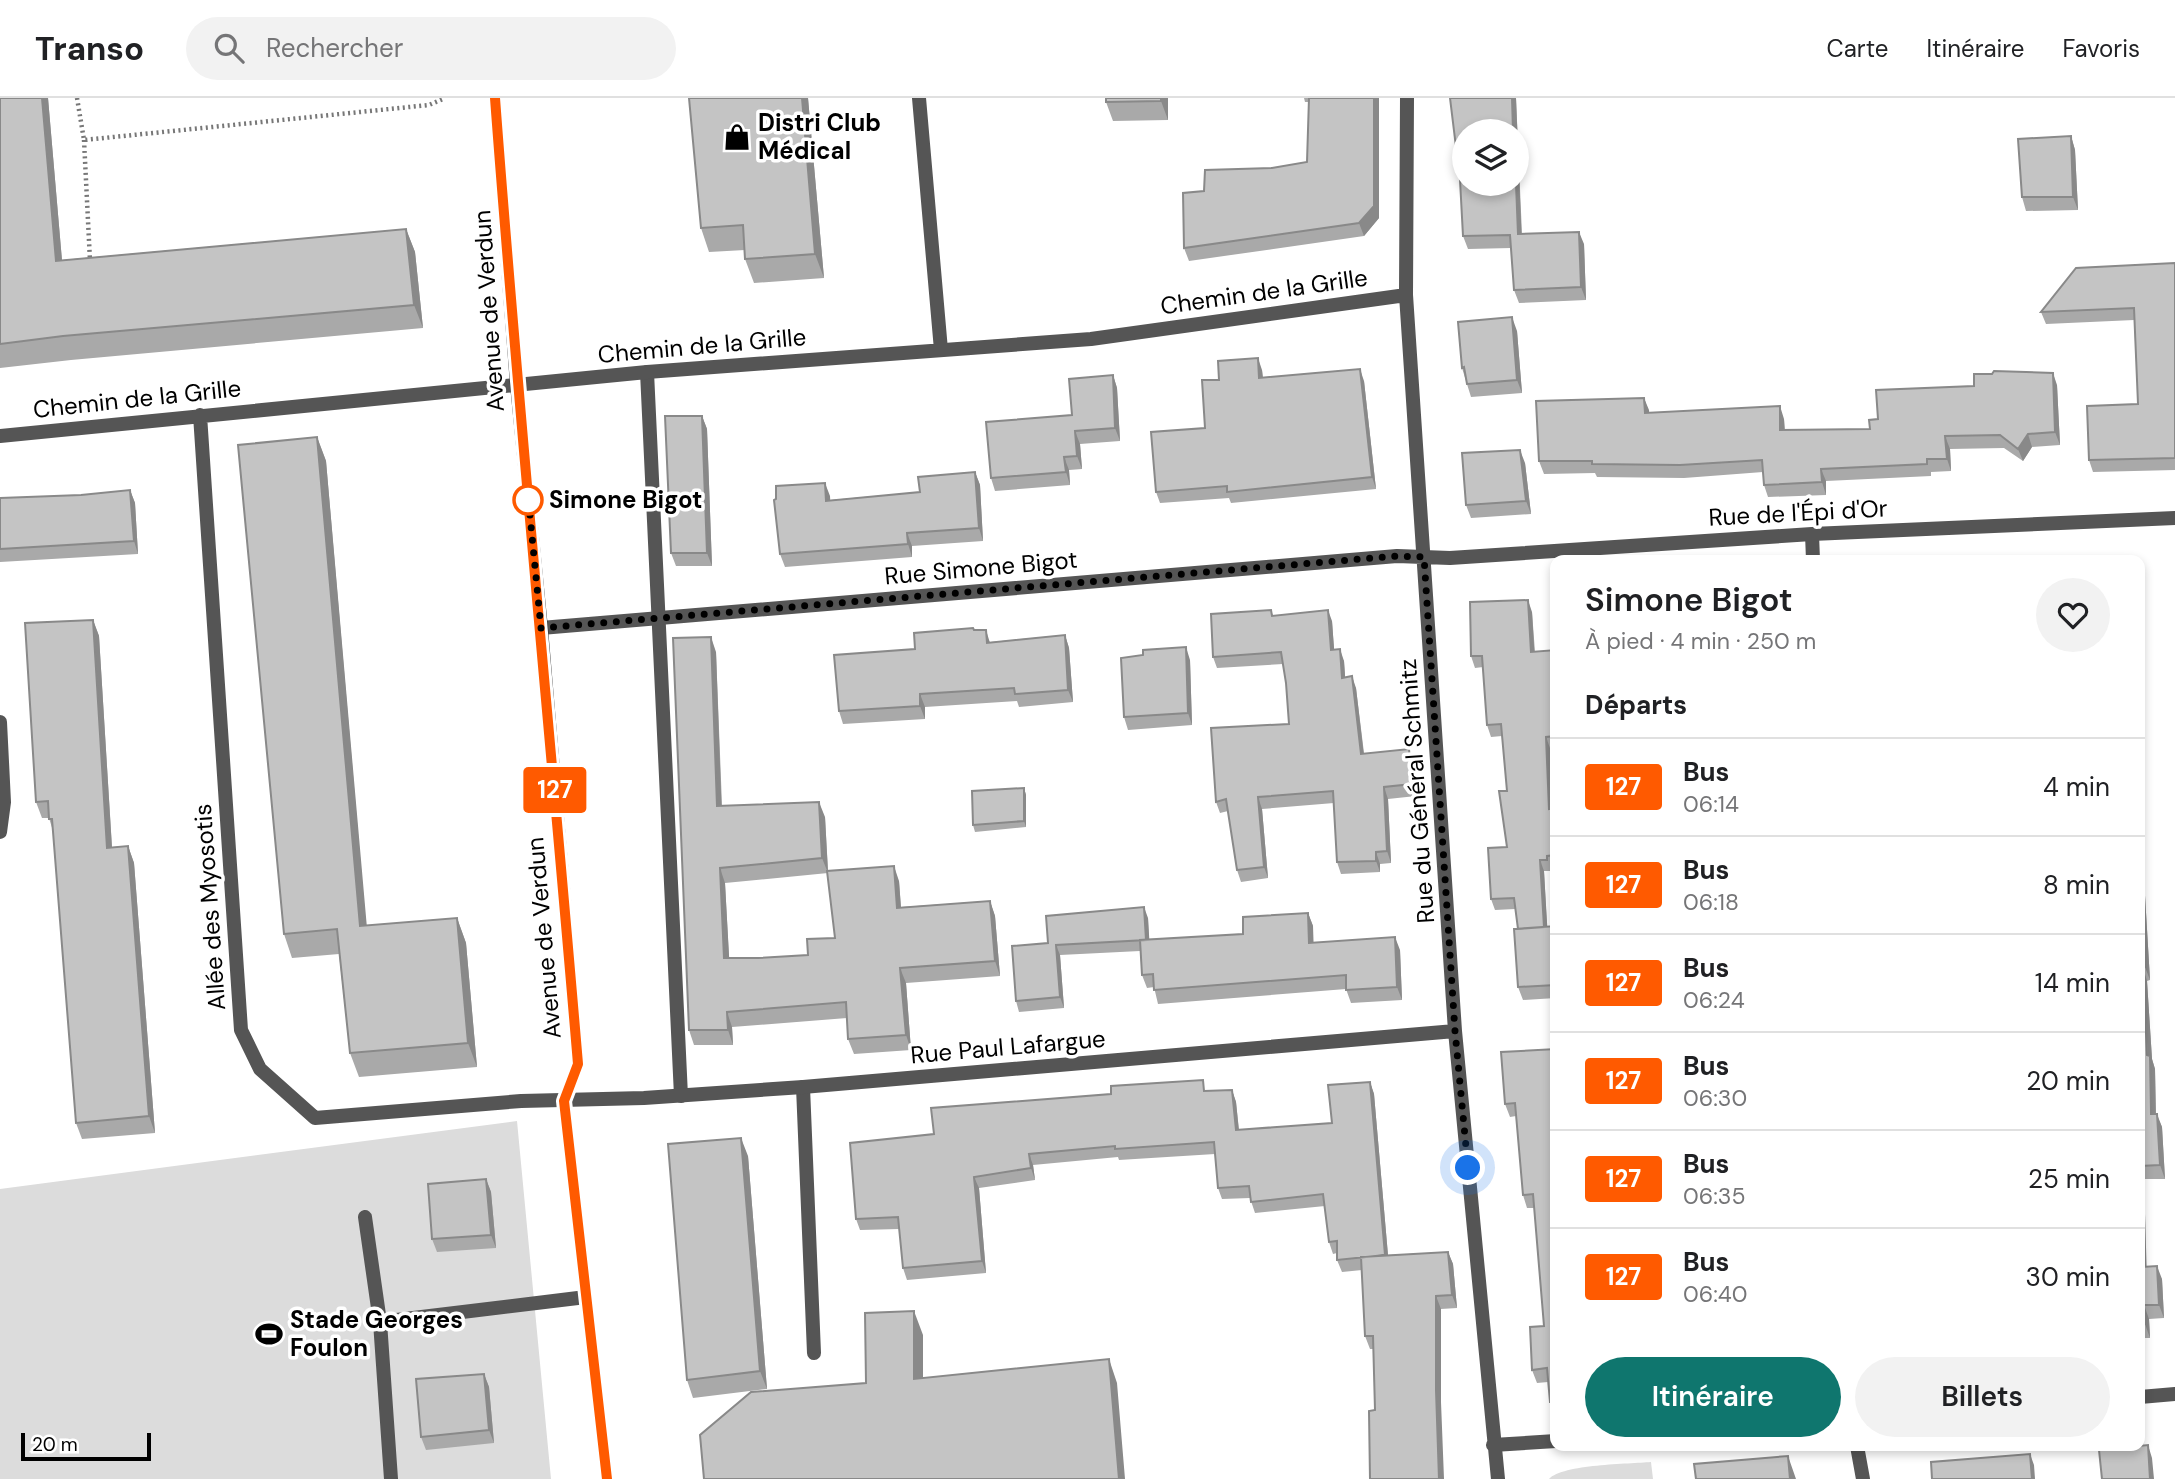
<!DOCTYPE html>
<html lang="fr">
<meta charset="utf-8">
<style>
body{margin:0;font-family:"DM Sans",sans-serif;background:#f2f2f2;color:#202124;height:100vh;display:flex;flex-direction:column;font-size:26px;white-space:nowrap}
*{box-sizing:border-box;margin:0}
p{font-size:23px;color:#757577}
.icon{flex:none;width:38px;height:38px;fill:none;stroke:currentColor;stroke-width:2;stroke-linecap:round;stroke-linejoin:round}
.map{position:relative;flex:1;overflow:hidden}
.panel{position:absolute;left:1550px;top:457px;width:595px;height:896px;display:flex;flex-direction:column;background:#fff;border-radius:14px;box-shadow:0 4px 10px #0003}
.panel>*{flex:none}
.badge{padding:0 14px;border-radius:5px;font-size:24px;line-height:46px}
.tools{position:absolute;left:1452px;top:21px;display:grid;gap:14px}
.tools a{display:grid;place-items:center;width:77px;height:77px;border-radius:50%;background:#fff;box-shadow:0 4px 10px #0003;font-size:35px}
.scale{position:absolute;left:21px;bottom:18px;width:130px;box-sizing:border-box;padding-left:7px;border:4px solid #000;border-top:0;font-size:19px;line-height:24px;white-space:nowrap;color:#000;-webkit-text-stroke:5px #fff;paint-order:stroke}
.you{position:absolute;width:35px;height:35px;margin:-18px;border:5px solid #fff;border-radius:50%;background:#1a73e8;box-shadow:0 0 0 10px #1a73e833}
.map>.badge{position:absolute;translate:-50% -50%;box-shadow:0 0 0 4px #fff}
h2{padding:0 35px;font-size:26px;line-height:63px}
.round{display:grid;place-items:center;flex:none;width:74px;height:74px;border-radius:37px;background:#f2f2f2}
.head{display:flex;align-items:center;justify-content:space-between;height:119px;padding:0 35px}
h1{font-size:33px;font-weight:600;line-height:52px}
.cta{display:flex;gap:14px;margin-top:auto;padding:14px 35px}
.cta a{flex:1;height:80px;border-radius:42px;background:#0f766e;color:#fff;font-size:28px;font-weight:600;line-height:80px;text-align:center}
.cta a+a{background:#f2f2f2;color:#202124}
ul{padding:0;list-style:none}
li{display:flex;align-items:center;gap:21px;height:98px;padding:0 35px;border-top:2px solid #e0e0e0}
li div{flex:1}
li b{display:block;font-size:26px}
li em{font-style:normal}
li .badge{min-width:77px;font-weight:700;text-align:center}
header{display:flex;align-items:center;gap:42px;box-sizing:border-box;height:98px;padding:0 35px;background:#fff;border-bottom:2px solid #e0e0e0}
header strong{font-size:33px}
nav{display:flex;gap:38px;margin-inline-start:auto;font-size:24px}
.search{width:490px;height:63px;background:#f2f2f2;display:flex;align-items:center;gap:18px;box-sizing:border-box;padding:0 24px;border-radius:38px;color:#757577;font-size:26px}
.map>svg:first-child{display:block}
.green{fill:#dcdcdc}
.lines{fill:none;stroke-linecap:round;stroke-linejoin:round}
.path{stroke:#777;stroke-width:4.5;stroke-dasharray:2 3.5;stroke-linecap:butt}
.lane{stroke:#555;stroke-width:14}
.street{stroke:#555;stroke-width:14}
.secondary{stroke:#222;stroke-width:14}
.wall{fill:#a9a9a9;fill-rule:evenodd}
.shaded-wall{fill:#898989}
.building{fill:#c4c4c4;stroke:#898989;stroke-width:2}
.line-casing{stroke:#fff;stroke-width:16}
.line{stroke:#ff5a00;stroke-width:10}
.walk{stroke:#000;stroke-width:7;stroke-dasharray:0 12.6}
.stop-dot{fill:#fff;stroke:#ff5a00;stroke-width:3.5}
.labels{text-anchor:middle;stroke-width:7;stroke-linejoin:round;paint-order:stroke}
.poi-label{font-size:24px;font-weight:bold;fill:#000;stroke:#fff;text-anchor:start}
.street-label{font-size:24px;fill:#000;stroke:#fff}
.stop-label{font-size:24px;font-weight:bold;fill:#000;stroke:#fff;text-anchor:start}
</style>
<header>
<strong>Transo</strong>
<div class="search"><svg class="icon" aria-label="search" viewBox="0 0 24 24"><circle cx="10" cy="10" r="6"/><path d="M15 15l6 6"/></svg>Rechercher</div>
<nav><a>Carte</a><a>Itinéraire</a><a>Favoris</a></nav>
</header>
<div class="map">
<svg width="2175" height="1381" viewBox="0 0 2175 1381">
<rect width="100%" height="100%" fill="#fff"/>
<!-- green -->
<path class="green" d="M517,1023l34,358h-551v-290z
M1651,1364l2,17h-104c14,-15 80,-15 102,-17z"/>
<g class="lines">
<!-- path -->
<path class="path" d="M77,0l7,42 345,-35 16,-7
M84,42l6,121"/>
<!-- lane -->
<path class="lane" d="M647,274l34,724
M0,624l4,80 -4,30
M803,989l11,266
M365,1119l15,105 11,157
M380,1224l206,-25"/>
<!-- street -->
<path class="street" d="M919,0l22,252
M1407,0l-1,197 49,736 43,448
M200,317l41,615 19,39 55,49 206,-17 123,-3 159,-11 652,-56
M0,338l647,-64 444,-33 315,-44
M1812,436l1,26
M541,530l856,-72 53,2 362,-24 363,-16
M2140,1299l35,-3
M1493,1347l63,-4
M1857,1348l6,33"/>
<!-- secondary -->
<path class="secondary" d="M495,0l22,287 24,243 37,436 -14,37 43,378"/>
</g>
<!-- wall -->
<path class="wall" d="M0,0h48l14,162 344,-31 9,23 8,76 -352,32 -71,8z
M689,0h119l16,180 -70,5 -9,-24v-9l-36,2 -8,-24z
M1106,0h62v22l-55,1 -7,-19z
M1304,0h75v120l-15,18 -175,25 -5,-13 20,-57 68,-23 35,-6 2,-60h-4z
M1516,0l6,136 62,10 2,56 -67,3 -5,-13 -3,-42 -43,1 -5,-13 -3,-56z
M2071,38l4,14 3,60 -52,1 -4,-14z
M2175,165v207l-82,2 -4,-12 49,-56 -4,-84 -88,4 -5,-12z
M1517,233l5,62 -51,4 -9,-29z
M1262,272l1,8 101,3 12,108 -145,14 -2,-5 -69,5 -4,-11 49,-64 14,-48z
M1113,277l4,13 3,53 -40,3 2,25 -13,1 1,15 -75,6 -4,-13 81,-63z
M2057,287l3,60 -28,2 -9,14 -19,-13 -54,1 1,22 -20,1v4l-105,5v14l-58,2 -4,-12 -1,-13 -79,6 -87,-1 -2,-4 -51,1 -5,-13 105,-63 5,15 135,6 1,11 85,-1z
M702,318l5,13 5,137h-36l-5,-13z
M317,339l9,24 40,465 91,-8 9,25 11,124 -118,10 -9,-24 -11,-99 -47,4 -8,-24z
M1525,365l6,51 -60,4 -5,-13z
M975,374l5,13 3,56 -71,5v11l-127,10 -5,-13 50,-58v4l90,-8z
M130,392l5,13 3,51 -138,8v-64l81,-3z
M1271,512l2,6 59,5 2,29 10,11 1,16 11,11 8,65 49,8 3,35 -28,3 3,64 -11,1v8l-39,2 -4,-12 -3,-59 -72,6 6,69 -27,4 -4,-12 -9,-59 -8,2 -4,-11 73,-78 -3,-41 -3,-19 -66,4 -4,-11z
M1532,514l3,40 21,-2v97l-6,1 2,61 4,-1v59l-5,1v3h-7l3,56 9,-1v72l-33,2 -5,-13v-58l-3,-20 -20,1 -4,-11 16,-52v-56l-5,-55 -11,1 -4,-12 -4,-58 -8,1 -4,-12z
M93,522l6,16 13,211 16,-1 6,17 21,270 -73,6 -6,-16 -23,-292 -4,-13h-7l-6,-16z
M974,532l16,12 75,-7 4,13 4,54 -54,5 -2,-6 -92,6v12l-82,5 -4,-13 76,-62z
M716,554l6,153 103,12 3,53 71,11 2,26 89,-6 5,15 5,60 -94,7 5,67 -57,4 -6,-15 -1,-21 -115,9 1,18h-39l-5,-15zM828,775l7,65 -27,17 -50,3h-29l-4,-75z
M1190,562l2,65 -64,5 -4,-13z
M1024,690l2,7v32l-51,5 -2,-7z
M2140,743l2,4 8,135 -3,1 5,78 3,10 1,45 6,13 3,52h-25z
M1308,815l5,13v17l87,7 2,50 -51,3 -5,-14 -188,15 -4,-17 -7,1 -5,-13 -2,-24 -80,4 4,53 -45,4 -3,-11 32,-58 100,-25 1,22 94,-6z
M1556,951v367h-1l-5,-14 -2,-20 -11,1 -5,-13 12,-44 -10,-118h-7l-4,-13 -7,-79 -6,1 -5,-13z
M1370,984l4,12 14,161 60,-3 5,12 4,44 -16,1v93l-66,8 -2,-61h-3l-5,-13 -3,-66 -20,2 -5,-12v-7l-4,1 -4,-12 -4,-36 -70,7 -5,-15 -28,1 -4,-11 -3,-34 -96,6 -1,-3 -85,8 2,15 -56,8 7,85 -79,7 -4,-12 -4,-39 -39,1 -4,-11 78,-85 273,-43 25,-1 4,12 3,28 93,-7z
M748,1058l19,233 -74,9 -6,-18z
M486,1081l5,13 5,56 -59,4 -5,-13z
M2140,1105l5,11 1,52 16,13 2,39 -15,1 1,19h-10z
M484,1276l5,13 5,56 -68,7 -5,-13z"/>
<!-- shaded-wall -->
<path class="shaded-wall" d="M42,0h6l16,186 -8,-23z
M802,0h6l16,180 -9,-24z
M1161,0h7v22l-7,-19z
M1374,0h5v120l-15,18 -5,-13z
M1512,0h4l6,149 -4,-13 -2,-50h1v-53h-4z
M2071,38l4,14 3,60 -5,-13z
M406,131l9,23 8,76 -9,-23z
M1579,134l5,12 2,56 -5,-13z
M1512,219l5,14 5,62 -5,-13z
M1258,260l4,12 2,20 -5,-12z
M1360,271l4,12 12,108 -4,-12z
M2053,275l4,12 3,60 -5,-13z
M1113,277l4,13 3,53 -5,-13z
M1644,300l5,12 1,15 -5,-12z
M1780,308l4,13 1,23 -5,-12z
M702,318l5,13 5,137 -5,-13z
M1075,333l5,13 2,25 -5,-13z
M2028,336l4,13 -9,14 -5,-12z
M1945,338l5,13 1,22 -4,-12z
M317,339l9,24 43,490 -9,-25z
M1520,352l5,13 6,51 -5,-13z
M1064,359l5,13 1,15 -4,-13z
M1821,371l5,12v14l-4,-13z
M975,374l5,13 3,56 -4,-13z
M825,385l5,13 1,17 -5,-12z
M130,392l5,13 3,51 -4,-13z
M907,435l5,13v11l-4,-13z
M1528,502l4,12 3,51 -4,-11z
M1328,512l4,11 3,40 -4,-11z
M93,522l6,16 14,229 -6,-17z
M986,532l4,13h-3z
M1065,537l4,13 4,54 -5,-12z
M711,539l5,15 6,169 -5,-15z
M1186,549l4,13 2,65 -4,-12z
M1340,551l4,12 2,28 -4,-11z
M1352,578l4,12 9,77 -4,-11z
M920,596l5,13v12l-5,-13z
M1546,639l4,11 3,72 -4,-11z
M1409,651l4,12 3,35 -4,-12z
M1384,689l4,12 3,64 -4,-12z
M1024,690l2,7v32l-2,-6z
M1258,699l4,12 6,69 -4,-11z
M819,704l6,15 3,56 -6,-15z
M2140,743l2,4 8,135 -5,-13 -5,-80z
M128,748l6,17 21,270 -6,-17z
M1376,754l4,12v8l-4,-11z
M1540,762l4,11 4,68 -4,-11z
M894,768l5,15 3,42 -5,-15z
M720,770l5,15 5,90 -6,-15z
M990,803l5,15 5,60 -5,-15z
M1144,809l4,11 2,33 -4,-11z
M1308,815l5,13 1,30 -5,-13z
M457,820l9,25 11,124 -9,-24z
M1395,839l5,13 2,50 -5,-13z
M1056,847l4,10 4,53 -4,-11z
M2143,869l4,14 5,78 3,10 1,58 -5,-13z
M900,870l6,15 5,67 -5,-15z
M727,914l5,15 1,18 -5,-15z
M1370,984l4,12 15,173 -4,-12z
M1232,992l4,12 4,40 -4,-12z
M2157,1016l5,13 3,52 -5,-14z
M741,1040l7,18 19,233 -7,-18z
M1029,1056l4,11 2,15 -4,-12z
M974,1079l5,11 7,85 -4,-12z
M486,1081l5,13 5,56 -5,-13z
M2140,1105l5,11 2,66 -5,-13z
M1448,1154l5,12 4,44 -5,-13z
M2157,1168l5,13 2,39 -5,-13z
M1436,1198l5,13v93l3,77h-5l-3,-89z
M2144,1207l5,14 1,19 -5,-14z
M914,1213l9,24v68l-9,-24z
M1109,1261l8,24 8,96h-6z
M484,1276l5,13 5,56 -5,-13z
M2148,1347l4,13 2,21h-4z
M2030,1356l4,11 1,14h-3z
M1788,1358l8,23h-6z"/>
<!-- building -->
<path class="building" d="M0,0h42l14,163 350,-32 8,76 -351,31 -63,8z
M689,0h113l13,156 -70,5 -2,-34 -42,3z
M1106,0h55v3l-55,1z
M1309,0h65v108l-15,17 -175,25 -1,-55 21,-2 1,-21 67,-2 35,-6z
M1450,0h62l1,33h-48v53h51l2,50 61,-2 2,55 -67,3 -4,-55 -47,1 -3,-56z
M2071,38l2,61h-51l-4,-58z
M2175,165v195l-86,2 -2,-54 51,-2 -4,-96 -93,4 35,-44z
M1512,219l5,63 -50,4 -3,-17 -2,1 -4,-46z
M1258,260l1,20 101,-9 12,108 -145,15v-6l-71,6 -5,-60 54,-4 -3,-48h17l-1,-19z
M1994,273l59,2 2,59 -27,2 -10,15 -18,-14 -55,1 2,23h-20v5l-106,5 1,13 -58,3 -2,-25 -82,5 -88,-1v-3h-53l-3,-60 108,-3 1,15 135,-7v24l90,-1 -1,-9 9,-1 -2,-29 98,-4v-12h18z
M1113,277l2,53 -40,3 2,25 -13,1 2,15 -75,6 -5,-56 86,-7 -3,-36z
M665,318h37l5,137h-36z
M317,339l43,489 97,-8 11,125 -118,10 -13,-124 -53,5 -46,-489z
M1520,352l6,51 -60,4 -4,-52z
M975,374l4,56 -72,5 1,11 -128,10 -6,-54 2,-1v-13l49,-3 1,18 94,-9 -2,-15z
M130,392l4,51 -134,8v-51l81,-3z
M1528,502l3,52 25,-2v86l-10,1 3,72 7,-1v47l-9,1v4h-7l4,67 -26,2 -4,-31 -23,1 -3,-51 19,-1 -8,-56h8l-6,-67 -14,1 -5,-69h-11l-1,-54z
M1271,512l1,6 56,-6 3,40 9,-1 2,29 10,-2 9,78 48,-5 3,35 -28,3 3,64 -11,1v9l-39,1 -4,-71 -75,6 6,70 -27,3 -11,-71 -10,3 -5,-74 78,-4 -3,-41 -5,-31 -68,5 -2,-43z
M93,522l14,228 21,-2 21,270 -73,7 -24,-304h-3l-1,-18 -12,1 -11,-179z
M973,530l1,2h12l1,13 78,-8 3,55 -53,4 -1,-6 -94,6v12l-81,5 -5,-56 81,-6 -1,-16z
M711,539l6,169 102,-4 3,56 -102,10 4,90h34l50,-3 -1,-16 28,-1 -8,-67 67,-5 3,42 93,-7 5,60 -95,7 6,67 -58,4 -2,-37 -119,10 1,18h-39l-16,-392z
M1186,549l2,66 -64,4 -3,-59 22,-3v-5z
M1024,690v33l-51,4 -1,-34z
M2140,789l5,80h-2l4,88 3,1 1,58h6l3,51 -20,1z
M1144,809l2,33 -90,5 4,52 -44,4 -4,-55 36,-3 -2,-27z
M1308,815l1,30 86,-6 2,50 -51,3v-15l-192,15 -1,-16 -11,1 -2,-35 103,-6v-17z
M1556,828v59l-38,2 -4,-58z
M1556,951v353h-6l-3,-34 -15,2 -2,-43 14,-1 -11,-132 -10,1 -8,-92 -10,1 -4,-52z
M1203,982l1,11 28,-1 4,40 96,-7 -4,-38 42,-3 15,173 -48,5v-19l-8,1 -6,-48 -72,8 -2,-16 -31,2 -4,-46 -99,7v-3l-86,8 2,14 -57,9 8,84 -79,7 -5,-51 -42,2 -6,-76 84,-9 -3,-26 180,-14v-8z
M741,1040l19,233 -73,9 -19,-236z
M486,1081l5,56 -59,4 -4,-55z
M2140,1120l2,49 15,-1 2,39h-15l1,19 -5,1z
M1448,1154l4,43 -16,1v94l3,89h-69l-1,-68 6,-1 -2,-74h-8l-4,-79z
M914,1213v68l195,-20 10,120h-415l-4,-44 51,-43 115,-9 -1,-70z
M484,1276l5,56 -68,7 -5,-58z
M2148,1347l2,34h-48l-3,-29z
M2030,1356l2,25h-100l-1,-17z
M1788,1358l2,23h-94l-2,-15z"/>
<g class="lines">
<defs>
<path id="line" d="M495,0c24,322 56,644 83,966l-14,37 43,378"/>
</defs>
<!-- line casing -->
<use href="#line" class="line-casing"/>
<!-- line -->
<use href="#line" class="line"/>
<!-- walk -->
<path class="walk" d="M528,402v-5l13,133 856,-72 27,1 31,474 13,137"/>
</g>
<!-- icons -->
<defs>
<symbol id="shop-bare" viewBox="-9 -9 18 18"><path d="M-5-2.5h2.3a2.7 3.5 0 0 1 5.4 0H5L5.5 6h-11ZM-1.5-2.5h3a1.5 2.3 0 0 0-3 0Z" fill="#000" stroke="#fff" stroke-width="2.5" paint-order="stroke"/></symbol>
<symbol id="stadium-bare" viewBox="-9 -9 18 18"><path d="M0-5a6.5 5 0 1 0 0 10a6.5 5 0 1 0 0-10ZM-3.5-1.8h7v3.6h-7Z" fill="#000" stroke="#fff" stroke-width="2.5" paint-order="stroke"/></symbol>
</defs>
<g fill-rule="evenodd">
<use href="#shop-bare" x="718" y="20" width="38" height="38"/>
<use href="#stadium-bare" x="250" y="1217" width="38" height="38"/>
</g>
<!-- markers -->
<circle class="stop-dot" cx="528" cy="402" r="14"/>
<g class="labels">
<!-- poi labels -->
<g class="poi-label">
<text x="758" y="33">Distri Club<tspan x="758" dy="28">Médical</tspan></text>
<text x="290" y="1230">Stade Georges<tspan x="290" dy="28">Foulon</tspan></text>
</g>
<!-- street labels -->
<g class="street-label">
<text transform="translate(1264 194) rotate(-8)" y="8">Chemin de la Grille</text>
<text transform="translate(489 213) rotate(-94)" y="8">Avenue de Verdun</text>
<text transform="translate(702 248) rotate(-5)" y="8">Chemin de la Grille</text>
<text transform="translate(137 301) rotate(-6)" y="8">Chemin de la Grille</text>
<text transform="translate(1798 415) rotate(-3)" y="8">Rue de l'Épi d'Or</text>
<text transform="translate(981 470) rotate(-5)" y="8">Rue Simone Bigot</text>
<text transform="translate(1417 693) rotate(-94)" y="8">Rue du Général Schmitz</text>
<text transform="translate(210 809) rotate(-94)" y="8">Allée des Myosotis</text>
<text transform="translate(544 840) rotate(-95)" y="8">Avenue de Verdun</text>
<text transform="translate(1008 949) rotate(-5)" y="8">Rue Paul Lafargue</text>
</g>
<!-- stop labels -->
<g class="stop-label">
<text x="549" y="410">Simone Bigot</text>
</g>
</g>
</svg>
<div class="tools">
<a><svg class="icon" aria-label="layers" viewBox="0 0 24 24"><path d="M12 4l9 5-9 5-9-5zM3 14l9 5 9-5"/></svg></a>
</div>
<div class="scale">20 m</div>
<div class="you" style="left:1468px;top:1070px"></div>
<b class="badge" style="left:555px;top:692px;background:#ff5a00;color:#fff">127</b>
<section class="panel">
<div class="head"><div><h1>Simone Bigot</h1><p>À pied · 4 min · 250 m</p></div><a class="round"><svg class="icon" aria-label="heart" viewBox="0 0 24 24"><path d="M12 20l-8-8c-3-5 5-10 8-4 3-6 11-1 8 4z"/></svg></a></div>
<h2>Départs</h2>
<ul>
<li><span class="badge" style="background:#ff5a00;color:#fff">127</span><div><b>Bus</b><p>06:14</p></div><em>4 min</em></li>
<li><span class="badge" style="background:#ff5a00;color:#fff">127</span><div><b>Bus</b><p>06:18</p></div><em>8 min</em></li>
<li><span class="badge" style="background:#ff5a00;color:#fff">127</span><div><b>Bus</b><p>06:24</p></div><em>14 min</em></li>
<li><span class="badge" style="background:#ff5a00;color:#fff">127</span><div><b>Bus</b><p>06:30</p></div><em>20 min</em></li>
<li><span class="badge" style="background:#ff5a00;color:#fff">127</span><div><b>Bus</b><p>06:35</p></div><em>25 min</em></li>
<li><span class="badge" style="background:#ff5a00;color:#fff">127</span><div><b>Bus</b><p>06:40</p></div><em>30 min</em></li>
</ul>
<div class="cta"><a>Itinéraire</a><a>Billets</a></div>
</section>
</div>
